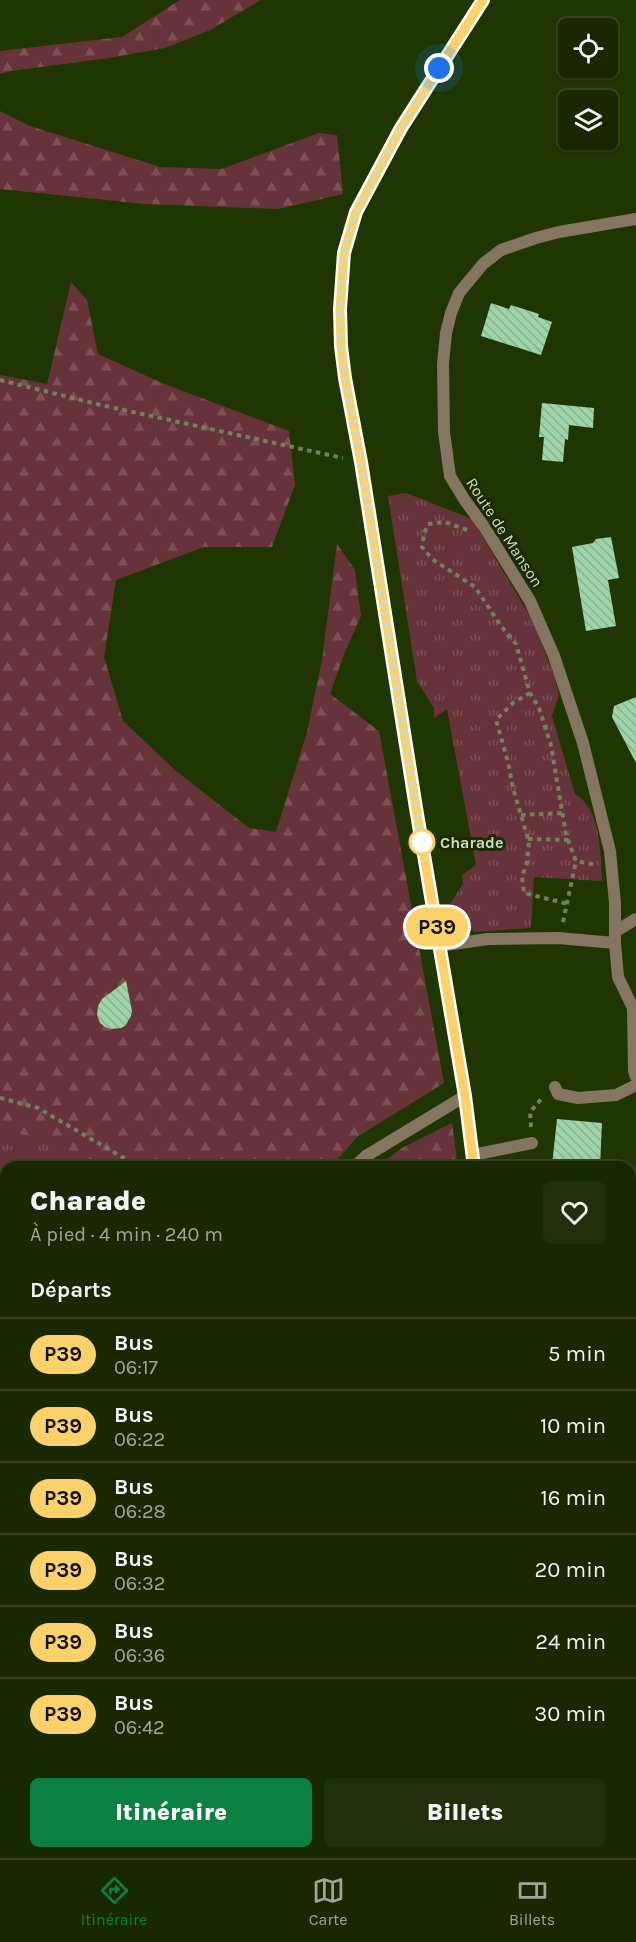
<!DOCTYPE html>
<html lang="fr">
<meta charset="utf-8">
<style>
body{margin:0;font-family:Karla,sans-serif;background:#20300c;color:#f1f3f6;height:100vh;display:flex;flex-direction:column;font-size:22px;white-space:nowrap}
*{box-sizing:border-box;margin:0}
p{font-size:20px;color:#9ea699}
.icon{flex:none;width:33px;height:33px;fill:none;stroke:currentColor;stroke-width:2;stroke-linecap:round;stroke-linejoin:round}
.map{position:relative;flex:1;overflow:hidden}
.side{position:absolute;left:0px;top:1161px;width:636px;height:698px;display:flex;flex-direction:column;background:#172802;border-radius:18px 18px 0 0;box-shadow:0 2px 4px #0004,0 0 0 2px #364424}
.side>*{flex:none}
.badge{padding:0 12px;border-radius:20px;font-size:21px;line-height:39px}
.controls{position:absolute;left:558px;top:18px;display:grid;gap:12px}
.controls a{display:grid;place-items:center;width:60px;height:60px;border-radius:9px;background:#172802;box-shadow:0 2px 4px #0004,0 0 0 2px #364424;font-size:30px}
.you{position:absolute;width:30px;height:30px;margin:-15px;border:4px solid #fff;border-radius:50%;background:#1a73e8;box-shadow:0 0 0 9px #1a73e833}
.map>.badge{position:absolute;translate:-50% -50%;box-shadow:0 0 0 3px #fff}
h2{padding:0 30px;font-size:22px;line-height:54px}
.round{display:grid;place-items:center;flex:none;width:63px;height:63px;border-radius:9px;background:#20300c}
.headline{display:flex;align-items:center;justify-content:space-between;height:102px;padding:0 30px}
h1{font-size:28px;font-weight:800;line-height:45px}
.cta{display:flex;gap:12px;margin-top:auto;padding:12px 30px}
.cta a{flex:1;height:69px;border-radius:9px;background:#0b8043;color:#fff;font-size:24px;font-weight:800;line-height:69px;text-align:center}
.cta a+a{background:#20300c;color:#f1f3f6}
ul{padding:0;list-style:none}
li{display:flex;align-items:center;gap:18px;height:72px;padding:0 30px;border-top:2px solid #364424}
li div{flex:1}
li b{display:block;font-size:22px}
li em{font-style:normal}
li .badge{min-width:66px;font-weight:700;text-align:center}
.tab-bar{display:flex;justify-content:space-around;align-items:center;height:84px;border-top:2px solid #364424;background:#172802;font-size:16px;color:#9ea699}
.tab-bar a{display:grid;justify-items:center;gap:3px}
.tab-bar .on{color:#0b8043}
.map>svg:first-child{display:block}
.grass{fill:url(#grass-tufts)}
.forest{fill:url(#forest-firs)}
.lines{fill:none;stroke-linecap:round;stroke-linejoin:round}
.stream{stroke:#7192a8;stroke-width:7}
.building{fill:url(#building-back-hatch)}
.path{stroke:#70845b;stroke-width:4;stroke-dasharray:4.5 4.5;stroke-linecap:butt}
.service{stroke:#867561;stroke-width:12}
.minor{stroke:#867561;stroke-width:12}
.tertiary{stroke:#867561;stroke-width:12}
.line-casing{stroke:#fff;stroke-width:14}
.line{stroke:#fbd169;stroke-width:9}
.walk{stroke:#cddcc1;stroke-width:6;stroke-dasharray:0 10.8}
.stop-dot{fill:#fff;stroke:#fbd169;stroke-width:3}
.labels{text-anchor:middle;stroke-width:6;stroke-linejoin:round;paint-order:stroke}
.street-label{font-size:16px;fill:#cddcc1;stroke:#192a04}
.stop-label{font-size:16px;font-weight:bold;fill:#cddcc1;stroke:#192a04;text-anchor:start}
</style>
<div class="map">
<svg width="636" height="1858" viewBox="0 0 636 1858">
<defs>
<pattern id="grass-tufts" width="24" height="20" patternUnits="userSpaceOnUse" patternTransform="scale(1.5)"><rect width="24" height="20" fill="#67333b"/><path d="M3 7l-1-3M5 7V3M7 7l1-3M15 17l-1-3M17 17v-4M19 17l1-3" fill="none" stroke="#7c5056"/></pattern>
<pattern id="forest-firs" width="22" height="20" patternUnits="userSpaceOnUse" patternTransform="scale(1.5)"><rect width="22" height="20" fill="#67333b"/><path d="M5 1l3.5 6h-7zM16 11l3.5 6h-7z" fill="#7c5056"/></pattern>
<pattern id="building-back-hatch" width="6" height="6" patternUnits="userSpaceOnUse" patternTransform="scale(1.5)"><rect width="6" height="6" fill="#9ed4aa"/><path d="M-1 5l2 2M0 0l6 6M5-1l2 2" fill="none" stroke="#86b08e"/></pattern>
</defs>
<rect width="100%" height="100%" fill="#1f3602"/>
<!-- grass -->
<path class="grass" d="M406,493l66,26 59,99 23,57 5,20 -7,21 23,78c27,16 25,59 27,87l-68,-4 -3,51 -57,4 -26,-25 15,-23 -1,-9 14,-10 -29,-156 -13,9v-10l-17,-27 -29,-185z
M0,1129l53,13 23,25h-70v685l69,1 -3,5h-72z
M147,1853h168l-3,5h-157z"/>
<!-- forest -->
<path class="forest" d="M180,0h81l-51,30 -45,18 -56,10 -98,13 -11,3v-23l122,-14z
M0,111l30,15 130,41 61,2 98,-36 18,2 6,59 -65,15 -133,-5 -145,-15z
M71,282l16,18 11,54 64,29 127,48 6,54 -23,62h-68l-88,33 -12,77 19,64 53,50 73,57 27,4 31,-100 15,-72 15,-116 18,26 6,46 -16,36 -15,42 49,37 65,352 -87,54 -26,30h-255l-23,-25 -53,-13v-754l47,9z
M452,1123l6,44h-81l25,-19z
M630,1216l6,1v641h-324l3,-6h315z
M75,1852l72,1 8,5h-83z"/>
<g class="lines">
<!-- stream -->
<path class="stream" d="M630,1350l6,3"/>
</g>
<!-- building -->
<path class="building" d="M491,303l18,6 2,-4 28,9 -1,3 14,5 -11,33 -60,-19z
M542,403l52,5 -1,20 -24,-3 -1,15 -3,-1 -2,23 -21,-2 2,-23h-5z
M611,537l8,41 -11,2 8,46 -30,5 -14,-84 21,-4 3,-4z
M636,697v66l-24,-46 2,-11z
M126,981l6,30 -1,5 -6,10 -4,2 -10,1 -6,-2 -5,-4 -3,-8 1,-9 4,-7z
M557,1119l45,4 -2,44 -48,-2z"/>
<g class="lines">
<!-- path -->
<path class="path" d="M0,380l101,25 242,53
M467,530l-22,-8 -17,2 -4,10 -2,13 10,12 43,28 26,39 15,18 14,49 9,15 12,37 15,90 10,26 20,4
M530,693l-17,10 -17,17 12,42 5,26 16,54 -2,20 -5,15 2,16 44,11
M521,815l42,-2
M528,839l40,1
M563,922l13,-61
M0,1098l38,10 91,53 14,6
M531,1127l-1,-15 13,-15
M630,1738l6,6
M0,1781l6,-4"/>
<!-- service -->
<path class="service" d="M473,1155l59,-12"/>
<!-- minor -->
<path class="minor" d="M636,219l-77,13 -23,6 -35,12 -18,14 -24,29 -8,20 -5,20 -3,31 1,68 6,44 14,23 21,29 45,73 24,55 29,87 27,108 5,52v40l3,34 15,31h3
M616,931l20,-12
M439,946l49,-7 70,-1 57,5
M633,1008l1,63 2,6
M555,1087l3,7 20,4 38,-3 20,-10
M354,1167l12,-11 99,-60
M630,1284l6,1
M127,1852l5,6"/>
<!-- tertiary -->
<path class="tertiary" d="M474,1167l-9,-71 -49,-288 -55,-346 -16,-84 -4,-32 -1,-37 4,-56 12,-41 45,-84 82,-128
M630,1670l6,5"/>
</g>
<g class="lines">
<defs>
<path id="line" d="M474,1167l-9,-71 -49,-288 -55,-346 -16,-84 -4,-32 -1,-37 4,-56 12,-41 45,-84 82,-128"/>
</defs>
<!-- line casing -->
<use href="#line" class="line-casing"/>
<!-- line -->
<use href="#line" class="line"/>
<!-- walk -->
<path class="walk" d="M422,842v3l-61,-383 -16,-84 -4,-32 -1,-37 4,-56 12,-41 45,-84 38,-60"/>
</g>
<!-- markers -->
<circle class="stop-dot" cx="422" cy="842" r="12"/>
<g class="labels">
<!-- street labels -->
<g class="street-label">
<text transform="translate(505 532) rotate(57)" y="6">Route de Manson</text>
</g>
<!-- stop labels -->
<g class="stop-label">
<text x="440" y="848">Charade</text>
</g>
</g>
</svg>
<div class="controls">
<a><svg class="icon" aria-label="locate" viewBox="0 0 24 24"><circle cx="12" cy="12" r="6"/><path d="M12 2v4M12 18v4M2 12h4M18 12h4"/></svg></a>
<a><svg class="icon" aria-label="layers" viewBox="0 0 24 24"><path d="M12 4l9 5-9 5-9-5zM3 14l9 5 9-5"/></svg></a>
</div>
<div class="you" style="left:439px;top:68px"></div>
<b class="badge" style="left:437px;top:927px;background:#fbd169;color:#111">P39</b>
<section class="side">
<div class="headline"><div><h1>Charade</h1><p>À pied · 4 min · 240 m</p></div><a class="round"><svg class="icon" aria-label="heart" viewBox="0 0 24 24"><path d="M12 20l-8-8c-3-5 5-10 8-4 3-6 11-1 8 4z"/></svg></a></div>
<h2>Départs</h2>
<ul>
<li><span class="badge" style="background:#fbd169;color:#111">P39</span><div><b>Bus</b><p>06:17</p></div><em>5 min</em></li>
<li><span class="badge" style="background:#fbd169;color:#111">P39</span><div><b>Bus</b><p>06:22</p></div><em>10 min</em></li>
<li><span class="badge" style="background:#fbd169;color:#111">P39</span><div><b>Bus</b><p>06:28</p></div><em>16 min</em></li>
<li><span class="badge" style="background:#fbd169;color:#111">P39</span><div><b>Bus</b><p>06:32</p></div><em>20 min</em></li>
<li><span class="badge" style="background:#fbd169;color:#111">P39</span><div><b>Bus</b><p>06:36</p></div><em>24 min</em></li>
<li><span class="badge" style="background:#fbd169;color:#111">P39</span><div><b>Bus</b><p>06:42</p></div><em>30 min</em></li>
</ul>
<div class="cta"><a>Itinéraire</a><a>Billets</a></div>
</section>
</div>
<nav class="tab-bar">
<a class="on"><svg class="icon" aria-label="directions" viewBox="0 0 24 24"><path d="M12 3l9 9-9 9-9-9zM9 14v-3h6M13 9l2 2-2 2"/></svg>Itinéraire</a>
<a><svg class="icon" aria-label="map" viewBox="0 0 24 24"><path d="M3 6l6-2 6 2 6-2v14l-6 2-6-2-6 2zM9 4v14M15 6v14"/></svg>Carte</a>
<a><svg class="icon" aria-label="tickets" viewBox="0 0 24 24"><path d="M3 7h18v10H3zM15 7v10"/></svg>Billets</a>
</nav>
